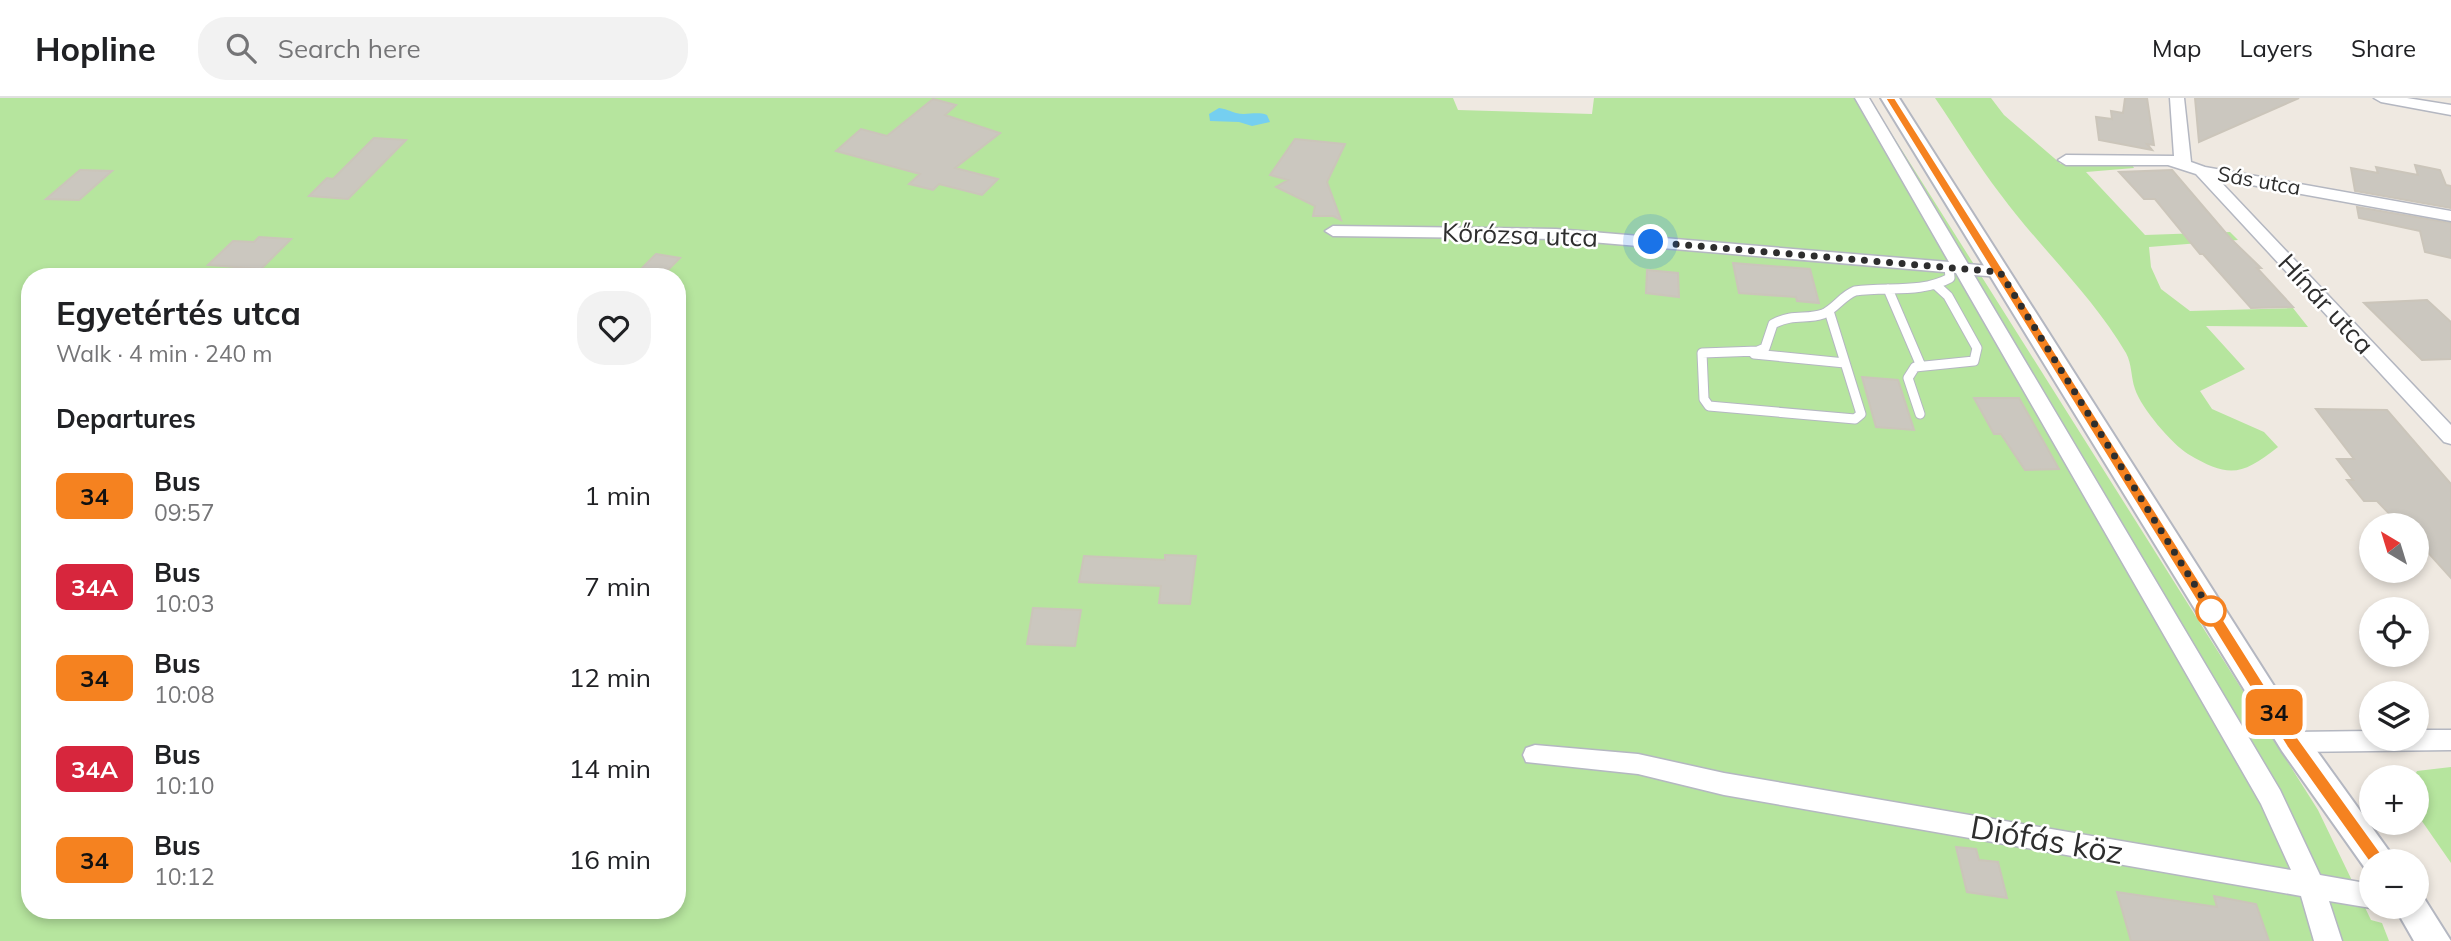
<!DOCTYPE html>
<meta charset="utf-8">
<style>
body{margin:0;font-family:Mulish,sans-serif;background:#f2f2f2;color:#202124;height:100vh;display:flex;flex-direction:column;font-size:26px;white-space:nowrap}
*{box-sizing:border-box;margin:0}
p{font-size:23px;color:#757577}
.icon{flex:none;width:38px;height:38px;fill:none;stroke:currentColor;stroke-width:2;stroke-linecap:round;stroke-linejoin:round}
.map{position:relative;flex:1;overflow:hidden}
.drawer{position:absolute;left:21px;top:170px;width:665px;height:651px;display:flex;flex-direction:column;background:#fff;border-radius:28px;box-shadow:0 4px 10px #0003}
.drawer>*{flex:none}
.badge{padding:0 14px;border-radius:10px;font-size:24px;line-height:46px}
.needle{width:46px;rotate:322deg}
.buttons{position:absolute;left:2359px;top:415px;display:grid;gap:14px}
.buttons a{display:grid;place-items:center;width:70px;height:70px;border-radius:50%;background:#fff;box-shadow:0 4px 10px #0003;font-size:35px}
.you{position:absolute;width:35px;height:35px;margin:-18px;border:5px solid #fff;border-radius:50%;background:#1a73e8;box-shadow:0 0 0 10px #1a73e833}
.map>.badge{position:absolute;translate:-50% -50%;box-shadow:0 0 0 4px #fff}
h2{padding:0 35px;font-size:26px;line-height:63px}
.round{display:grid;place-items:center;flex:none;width:74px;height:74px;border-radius:28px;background:#f2f2f2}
.summary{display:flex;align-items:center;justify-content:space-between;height:119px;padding:0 35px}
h1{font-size:33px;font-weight:700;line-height:52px}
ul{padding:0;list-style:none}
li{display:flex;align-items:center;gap:21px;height:91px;padding:0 35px}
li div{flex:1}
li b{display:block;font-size:26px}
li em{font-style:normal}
li .badge{min-width:77px;font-weight:700;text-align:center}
header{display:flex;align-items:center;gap:42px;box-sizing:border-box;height:98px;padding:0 35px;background:#fff;border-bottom:2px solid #e0e0e0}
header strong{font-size:33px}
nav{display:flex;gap:38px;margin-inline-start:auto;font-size:24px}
.search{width:490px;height:63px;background:#f2f2f2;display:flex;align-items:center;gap:18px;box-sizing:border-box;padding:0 24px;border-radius:28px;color:#757577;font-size:26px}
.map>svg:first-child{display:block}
.green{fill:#b6e59e;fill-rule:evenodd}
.water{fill:#75cff0}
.building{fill:#cbc7bf;stroke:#cbc5ba;stroke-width:2}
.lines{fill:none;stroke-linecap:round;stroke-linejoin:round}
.service-casing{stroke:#b4b7c1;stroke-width:11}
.minor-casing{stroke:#b4b7c1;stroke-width:3}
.tertiary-casing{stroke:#b4b7c1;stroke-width:4}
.service{stroke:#fff;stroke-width:9}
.minor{fill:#fff;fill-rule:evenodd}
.tertiary{fill:#fff;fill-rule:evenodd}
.line{fill:#f58220;stroke:#fff;stroke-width:2}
.walk{stroke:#2e2e2e;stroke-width:7;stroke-dasharray:0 12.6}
.stop-dot{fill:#fff;stroke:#f58220;stroke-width:3.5}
.labels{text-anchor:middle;stroke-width:5;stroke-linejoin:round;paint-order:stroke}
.far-street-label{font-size:21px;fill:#2e2e2e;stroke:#fff}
.street-label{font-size:26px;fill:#2e2e2e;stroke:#fff}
.near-street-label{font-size:32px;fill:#2e2e2e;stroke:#fff}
</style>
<header>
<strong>Hopline</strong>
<div class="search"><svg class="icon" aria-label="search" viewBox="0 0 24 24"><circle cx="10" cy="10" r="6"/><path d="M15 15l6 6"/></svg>Search here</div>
<nav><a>Map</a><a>Layers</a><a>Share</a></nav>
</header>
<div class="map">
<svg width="2451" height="843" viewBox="0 0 2451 843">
<rect width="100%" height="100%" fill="#efe9e1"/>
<!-- green -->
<path class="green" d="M0,0h1453l5,12 134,4 2,-16h275l449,712 53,110 11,3 7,18h-2389zM30,178h647v634h-647z
M1935,0h56l13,17 57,49 70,-1 3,5 -48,4 59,63 85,-3 8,8 -89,7 2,20 10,22 29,22 103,-3 15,19 -102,-1 39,43 -45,22 12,18 52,23 14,15c-36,28 -48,32 -90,7 -16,-10 -47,-46 -53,-65 -4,-11 -3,-25 -9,-36 -34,-58 -85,-104 -125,-158 -24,-31 -44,-65 -66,-97z
M2451,669v96l-34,-49v-37h-3l3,-6z"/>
<!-- water -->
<path class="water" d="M1219,10c8,1 10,3 17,5 10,3 20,-2 31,2l3,7 -18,4 -13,-4 -29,-1 -1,-7z"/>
<!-- building -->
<path class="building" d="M2125,0h22l7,47 -7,-1 5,6 -53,-10 -3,-23 16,2 -1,-8 12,2z
M2195,0h104l-100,44z
M933,1l23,6 -11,10 55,18 -45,35 43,11 -16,16 -43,-11 -6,6 -24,-6 11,-10 -84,-23 25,-22 26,7z
M374,40l32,2 -58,59 -39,-3 18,-18 6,1z
M1295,41l50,5 -18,38 14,38 -8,-4h-20l2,-10 -39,-19 12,-7 -18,-5z
M2415,67l25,5 6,15 5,1v22l-96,-17 -4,-23 27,5 -2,-6 42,8z
M80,72l32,1 -33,29 -33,-1z
M2172,72l59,69 30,29h-4l36,39 -42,1 -48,-54h-3l-45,-55h-11l-25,-27z
M2357,109l94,16v35l-26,-6 -5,-21 -61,-13z
M259,139l32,2 -30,30 -53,-4 25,-24 21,1z
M656,156l24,4 -18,18 -24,-4z
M1733,165l77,6 9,34 -22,-2 -1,-4 -57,-4z
M1647,172l31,3 1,24 -33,-4z
M2427,202l24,22v37l-29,1 -58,-57z
M1862,279l36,3 16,50 -38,-3z
M1974,300h45l40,71 -34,1 -24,-36h-7z
M2316,311l71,1 64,74v94l-27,-30h-7v-23h-17l-23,-24h-13l-17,-21h6l-16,-21h17z
M1165,457l31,1 -6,48 -31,-1 2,-17 -82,-4 5,-26 81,4z
M1033,510l48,2 -6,36 -48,-2z
M1956,749l20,2 3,11 19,2 9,36 -40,-6z
M2117,794l100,15 -3,-11 42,8 13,37h-138z"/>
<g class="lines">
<defs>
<path id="service" d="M1888,191l33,77
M1829,213l32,103 -6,5 -146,-13 -5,-7 -2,-46 56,-2 7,-3 8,-24c21,-11 33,-4 50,-10 12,-5 19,-18 32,-23 32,-5 65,3 95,-13l-1,-11
M1754,256l91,9
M1920,316l-12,-36 7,-11 59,-6 3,-13 -29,-52 -12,-11"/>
<path id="minor" d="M1855,0h14l99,166 32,3 9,5 -9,5 -26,-2 306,515 40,85 51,9v22h4l-4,2 -42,-7 13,40h-28l-13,-45 -577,-101 -86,-21 -112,-12 -3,-7 3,-7 9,-3 103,9 86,19 567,97 -30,-66 -305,-531 -400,-34 -223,-3 -8,-5 8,-5 223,3 393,33z
M2170,0h14l7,64 14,5 246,44v10l-233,-42 233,246v19l-7,-2 -248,-268 -28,-9h-102l-8,-5 8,-5 108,1z
M2374,0h33l44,7v10l-70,-13z
M2417,632h34v20l-158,2 -9,-3 -3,-7 3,-7 9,-3 78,-1v7h46z"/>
<path id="tertiary" d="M1881,0h18l405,635 85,118 5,10h-23v12l-4,-2 -85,-120z
M2417,795l5,2 29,46h-37l-20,-35h23z"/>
</defs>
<!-- service casing -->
<use href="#service" class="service-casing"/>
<!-- minor casing -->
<use href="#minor" class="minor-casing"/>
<!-- tertiary casing -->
<use href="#tertiary" class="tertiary-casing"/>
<!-- service -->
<use href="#service" class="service"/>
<!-- minor -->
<use href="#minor" class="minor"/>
<!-- tertiary -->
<use href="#tertiary" class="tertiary"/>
</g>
<!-- line -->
<path class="line" d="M1885,0h10l403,640 85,118 3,5 -3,5 -5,3 -6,-3 -85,-119z"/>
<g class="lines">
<!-- walk -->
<path class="walk" d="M1651,144l349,30 211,339"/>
</g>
<!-- markers -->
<circle class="stop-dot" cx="2211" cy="513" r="14"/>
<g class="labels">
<!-- far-street labels -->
<g class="far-street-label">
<text transform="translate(2259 83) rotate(10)" y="7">Sás utca</text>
</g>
<!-- street labels -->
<g class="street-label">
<text transform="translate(1520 137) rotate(2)" y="9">Kőrózsa utca</text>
<text transform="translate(2326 206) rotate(47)" y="9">Hínár utca</text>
</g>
<!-- near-street labels -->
<g class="near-street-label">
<text transform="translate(2047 742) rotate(10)" y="11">Diófás köz</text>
</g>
</g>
</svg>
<div class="buttons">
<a><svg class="needle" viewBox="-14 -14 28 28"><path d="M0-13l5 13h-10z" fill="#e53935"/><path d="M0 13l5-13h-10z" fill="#757577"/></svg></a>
<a><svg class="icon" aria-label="locate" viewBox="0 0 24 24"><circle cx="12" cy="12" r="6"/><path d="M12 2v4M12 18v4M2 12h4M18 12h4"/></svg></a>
<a><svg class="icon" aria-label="layers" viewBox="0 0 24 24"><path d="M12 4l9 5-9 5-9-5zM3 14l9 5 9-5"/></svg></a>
<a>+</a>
<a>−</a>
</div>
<div class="you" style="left:1651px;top:144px"></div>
<b class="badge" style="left:2274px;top:614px;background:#f58220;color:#111">34</b>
<section class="drawer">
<div class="summary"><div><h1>Egyetértés utca</h1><p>Walk · 4 min · 240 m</p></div><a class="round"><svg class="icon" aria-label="heart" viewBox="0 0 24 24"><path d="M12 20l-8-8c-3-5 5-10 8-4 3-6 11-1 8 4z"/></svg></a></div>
<h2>Departures</h2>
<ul>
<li><span class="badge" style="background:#f58220;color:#111">34</span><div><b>Bus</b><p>09:57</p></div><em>1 min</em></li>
<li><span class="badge" style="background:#d7263d;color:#fff">34A</span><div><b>Bus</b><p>10:03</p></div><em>7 min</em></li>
<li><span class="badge" style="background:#f58220;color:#111">34</span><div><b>Bus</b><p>10:08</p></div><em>12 min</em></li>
<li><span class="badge" style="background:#d7263d;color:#fff">34A</span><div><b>Bus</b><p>10:10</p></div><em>14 min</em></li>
<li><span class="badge" style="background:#f58220;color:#111">34</span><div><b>Bus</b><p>10:12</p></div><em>16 min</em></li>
</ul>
</section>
</div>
